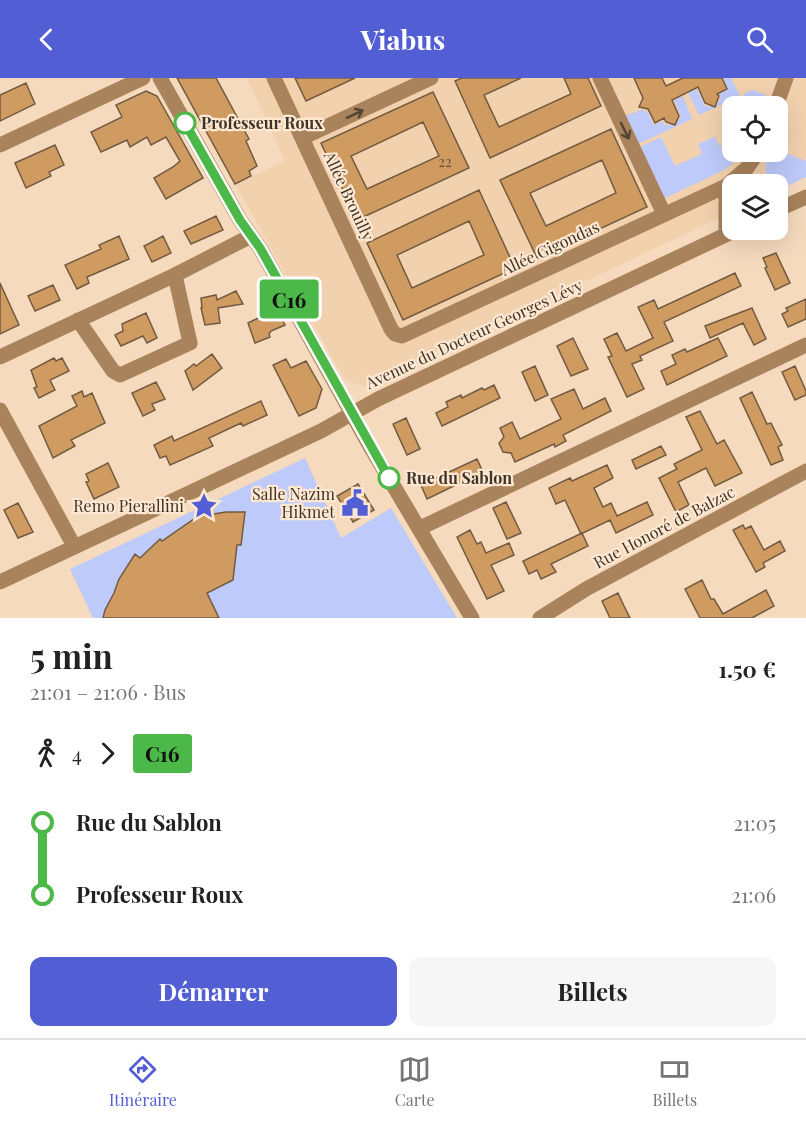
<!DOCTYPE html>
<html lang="fr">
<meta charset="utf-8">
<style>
body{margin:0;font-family:"Playfair Display",serif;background:#f6f6f6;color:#222;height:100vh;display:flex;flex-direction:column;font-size:22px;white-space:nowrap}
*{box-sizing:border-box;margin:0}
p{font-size:20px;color:#767676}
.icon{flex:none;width:33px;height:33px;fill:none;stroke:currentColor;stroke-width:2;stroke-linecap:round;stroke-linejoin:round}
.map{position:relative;height:540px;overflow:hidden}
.panel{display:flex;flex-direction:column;background:#fff;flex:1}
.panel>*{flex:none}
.badge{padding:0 12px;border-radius:4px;font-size:21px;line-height:39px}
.buttons{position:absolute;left:722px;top:18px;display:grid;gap:12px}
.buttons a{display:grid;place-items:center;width:66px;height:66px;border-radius:12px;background:#fff;box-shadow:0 6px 24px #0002;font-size:30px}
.map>.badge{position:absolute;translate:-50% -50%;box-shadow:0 0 0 3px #fff}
.legs{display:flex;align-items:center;gap:9px;height:66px;padding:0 30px;font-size:20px}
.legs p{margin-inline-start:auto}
.overview{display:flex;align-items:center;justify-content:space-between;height:102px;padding:0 30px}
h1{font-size:33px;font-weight:700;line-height:45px}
.button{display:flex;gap:12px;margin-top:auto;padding:12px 30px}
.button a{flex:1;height:69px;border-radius:12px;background:#525ed4;color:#fff;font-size:24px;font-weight:700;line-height:69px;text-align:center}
.button a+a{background:#f6f6f6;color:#222}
ul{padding:0 30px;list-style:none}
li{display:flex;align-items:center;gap:21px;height:72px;font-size:22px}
li i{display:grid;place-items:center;width:9px;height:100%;margin:0 8px;background:currentColor}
li i::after{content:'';width:15px;height:15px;margin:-8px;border:4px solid;border-radius:50%;background:#fff}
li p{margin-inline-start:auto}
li:first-child i{background:linear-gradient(#0000 50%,currentColor 0)}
li:last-child i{background:linear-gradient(currentColor 50%,#0000 0)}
header{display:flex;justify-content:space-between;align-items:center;height:78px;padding:0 30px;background:#525ed4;color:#fff;font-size:27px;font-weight:700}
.dock{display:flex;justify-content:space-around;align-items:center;height:84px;border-top:2px solid #e0e0e0;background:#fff;font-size:16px;color:#767676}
.dock a{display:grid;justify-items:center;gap:3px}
.dock .active{color:#525ed4}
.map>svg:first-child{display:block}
.built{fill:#f2d1af;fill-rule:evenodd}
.green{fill:#becafa}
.building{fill:#d09b60;stroke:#715a41;stroke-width:1.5;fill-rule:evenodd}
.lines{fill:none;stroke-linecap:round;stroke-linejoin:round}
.minor{stroke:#a9835b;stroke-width:15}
.oneway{stroke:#544433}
.line-1-casing{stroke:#fff;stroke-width:14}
.line-1{stroke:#4cb847;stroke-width:9}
.stop-1-dot{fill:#fff;stroke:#4cb847;stroke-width:3}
.labels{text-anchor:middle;stroke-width:4.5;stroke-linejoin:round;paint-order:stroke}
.number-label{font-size:14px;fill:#634e37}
.stop-label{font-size:16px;font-weight:bold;fill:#3f3429;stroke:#fee8d1;text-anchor:start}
.street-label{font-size:16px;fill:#3f3429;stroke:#fee8d1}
.poi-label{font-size:16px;fill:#3f3429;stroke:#fee8d1;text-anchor:end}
</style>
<header><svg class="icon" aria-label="back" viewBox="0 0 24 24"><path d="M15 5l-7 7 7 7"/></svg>Viabus<svg class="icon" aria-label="search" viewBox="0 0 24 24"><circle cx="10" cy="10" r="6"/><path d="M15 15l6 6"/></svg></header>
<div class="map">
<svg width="806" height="540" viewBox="0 0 806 540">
<rect width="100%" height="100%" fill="#f5dabe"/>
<!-- built -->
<path class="built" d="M247,0h559v99l-29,14v-7h-45v28l-369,174 -18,-6 -110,-196 50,-23zM732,28h45v46h-45z"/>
<!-- green -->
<path class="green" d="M723,0h8l9,18 -41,19 -11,-22 9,-4 8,17 10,1 6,-9 -2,-4 9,-5z
M752,12l12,4 2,3 -17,9 -6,-12z
M683,18l9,23 -54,25 -13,-28 18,-7 1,3 3,-1 7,14 9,-4 2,4h10l6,-8 -7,-17z
M661,59l14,29 27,-12 -4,-10 17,-7 4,9 13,-6v12h16l-24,18 -61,29 -23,-52z
M777,72l29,11v16l-29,14v-7h-11c1,-12 -2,-20 2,-32z
M305,380l36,80 50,-30 66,110h-364l-23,-49z"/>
<!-- building -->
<path class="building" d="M177,0h39l33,61 -3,2 11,25 -8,5 2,5 -16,8z
M295,0h60l-49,23z
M462,0h59l-37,17 15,32 72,-33 -7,-16h24l13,28 -111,52 -35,-77z
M634,0h28l4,8 17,-8h39l5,11 -10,5 2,2 -4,11 -10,-4 -7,-16 -26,13 7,16 -4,9 -9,-3 -2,-4 -9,5 -7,-14 -9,-2 4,-9z
M26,5l9,21 -35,17v-26z
M146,13l11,5 46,82 -37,21 -12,-21 19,-11 7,-6 -14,-24 -15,8 -4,-8 -17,10 -3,-7 -26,12 -10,-20 31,-15 -6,-12z
M433,14l36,76 -112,52 -36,-77zM423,44l16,34 -72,33 -16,-33z
M611,51l36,78 -110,51 -37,-78zM602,82l14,33 -70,33 -16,-33z
M55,67l9,20 -15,7 2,4 -25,12 -11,-25z
M479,112l36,78 -112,52 -36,-77zM469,143l15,34 -72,33 -15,-33z
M216,138l7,14 -32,14 -7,-13z
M119,158l10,23 -42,18 2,6 -12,6 -12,-24 36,-16 -2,-4z
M163,158l8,17 -19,9 -8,-16z
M776,175l14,30 -15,7 -10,-22 2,-1 -4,-9z
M735,195l6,13 -77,36 9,19 -33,15 2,4 -10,4 12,25 -17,8 -19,-40 4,-1 -8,-17 13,-6 9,18 27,-13 -15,-31 16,-7 4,9z
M0,205l19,42 -19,9z
M53,207l7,15 -25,11 -7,-15z
M236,213l7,13 -25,4 2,15 -15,2 -4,-17h1l-1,-10 15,-3 1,5z
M806,221v20l-18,8 -6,-13 6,-3 -2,-3z
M752,230l14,31 -12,6 -11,-22 -33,15 -5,-12z
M277,231l8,16 -14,6 -2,3 1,3 -15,6 -7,-20z
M146,235l11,25 -10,5 -4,-7 -22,10 -6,-11 8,-4 -1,-7z
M573,260l15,31 -17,7 -14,-30z
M718,260l9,18 -60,29 -6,-14 15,-7 -4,-9 13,-6 2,3z
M212,276l10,14 -29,22 -8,-19 9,-7 2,2z
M54,280l2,3 6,-3 7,13 -19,9 5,10 -16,8 -5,-10 3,-1 -6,-17z
M286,281l5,9 15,-7 16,28 -6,19 -17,8 -26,-51z
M535,288l13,29 -13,6 -13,-29z
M795,288l11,25v4l-11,5 -13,-28z
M156,304l9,17 -13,5 3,6 -12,6 -11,-23z
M494,307l6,13 -58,28 -6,-13 12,-6 -2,-5 15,-7 1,3 20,-10 2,2z
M574,311l9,20 22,-11 6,13 -48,24 3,6 -11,6 -1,-3 -39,18 -4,-9 -8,-1 -4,-9 5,-6 -4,-9 12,-6 8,17 41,-20 -10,-20z
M82,313l2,6 8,-4 13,30 -34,17 4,6 -22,12 -14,-32 38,-20 -5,-10z
M752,314l15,32 4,-1 11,22 -4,2 5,13 -12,5 -31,-67z
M261,323l6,14 -24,11 -2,-3 -32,15 4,8 -43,19 -4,-9 -6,2 -6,-13 18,-9 2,5z
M700,333l17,33 7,-4 18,33 -27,13 -9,-18 -28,14 11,23 -13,7 -17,-34 18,-9 -3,-5 28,-14 -16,-33z
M406,340l14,31 -13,6 -14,-31z
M661,368l5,9 -30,14 -4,-9z
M477,381l6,13 -56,27 -6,-14z
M108,385l11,24 -25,12 -8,-17 3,-1 -3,-7z
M607,387l6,13 -19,10 9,19 8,-4 6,13 30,-14 6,13 -37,18 -6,-13 -29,14 -16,-34 -9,4 -7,-16 21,-10 2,3z
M358,406l16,26 -21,12 -16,-26z
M506,424l15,31 -14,6 -14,-31z
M18,425l15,29 -15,6 -14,-28z
M226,434h19l-4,33h-4l-4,35 -26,13 12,25h-116l2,-8 9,-17 5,-14 16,-25 5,4 20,-19 2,2 32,-22 13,-4z
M743,447l2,4 6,-3 13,24 16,-9 5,10 -22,12 2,4 -9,5 -23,-42z
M470,452l7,14 4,-2 5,11 23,-10 5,12 -23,10 13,26 -17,8 -30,-62z
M582,455l6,13 -37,18 5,8 -15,7 -4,-9 -8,4 -6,-13z
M702,502l9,19h3l9,15 43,-24 8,16 -22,12h-52l-15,-29z
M618,515l6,13 6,12h-20l-8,-17z"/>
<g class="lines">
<!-- minor -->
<path class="minor" d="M160,0l80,142 20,28 111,200 101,170
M274,0l117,251 4,5 7,2 324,-150 21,-18 11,-16
M600,0l64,136
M776,28l10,-28
M302,60l129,-60
M0,67l143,-67
M726,108v48
M777,132l29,-13
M78,242l35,51 7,4 70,-32 -15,-68
M0,279l175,-82 76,-39
M0,332l74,136
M420,450l386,-183
M0,504l321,-151 57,-32 358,-169
M540,540l46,-29 220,-118"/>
</g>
<!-- one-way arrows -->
<defs><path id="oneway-shaft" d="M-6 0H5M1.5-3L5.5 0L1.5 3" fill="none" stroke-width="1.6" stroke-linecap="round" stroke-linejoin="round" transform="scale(1.5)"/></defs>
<g class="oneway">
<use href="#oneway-shaft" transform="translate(355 36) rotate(-25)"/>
<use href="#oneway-shaft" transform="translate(625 53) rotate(64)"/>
</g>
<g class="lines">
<defs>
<path id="line-1" d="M185,45l55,97 20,28 129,230"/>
</defs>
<!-- line-1 casing -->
<use href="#line-1" class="line-1-casing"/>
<!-- line-1 -->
<use href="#line-1" class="line-1"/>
</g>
<!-- icons -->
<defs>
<symbol id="civic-bare" viewBox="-9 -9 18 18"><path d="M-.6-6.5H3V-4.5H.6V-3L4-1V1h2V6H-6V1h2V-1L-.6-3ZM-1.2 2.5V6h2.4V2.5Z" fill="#525ed4" stroke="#fee8d1" stroke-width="2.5" paint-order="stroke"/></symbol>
<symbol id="sight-bare" viewBox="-9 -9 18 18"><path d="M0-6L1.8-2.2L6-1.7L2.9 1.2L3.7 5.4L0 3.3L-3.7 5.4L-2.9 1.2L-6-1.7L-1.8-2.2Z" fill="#525ed4" stroke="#fee8d1" stroke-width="2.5" paint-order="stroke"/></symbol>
</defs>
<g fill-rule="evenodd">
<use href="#civic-bare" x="336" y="406" width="38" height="38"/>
<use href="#sight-bare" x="185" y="409" width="38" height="38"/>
</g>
<!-- markers -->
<g class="stop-1-dot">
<circle cx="185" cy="45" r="10"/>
<circle cx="389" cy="400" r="10"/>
</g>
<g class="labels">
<!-- number labels -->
<g class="number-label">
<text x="445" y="89">22</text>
</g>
<!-- stop labels -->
<g class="stop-label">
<text x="201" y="51">Professeur Roux</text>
<text x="406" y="406">Rue du Sablon</text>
</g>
<!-- street labels -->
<g class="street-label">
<text transform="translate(349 118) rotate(65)" y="6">Allée Brouilly</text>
<text transform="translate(550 170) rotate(-25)" y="6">Allée Gigondas</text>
<text transform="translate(474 256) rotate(-25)" y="6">Avenue du Docteur Georges Lévy</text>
<text transform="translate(664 449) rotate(-28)" y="6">Rue Honoré de Balzac</text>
</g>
<!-- poi labels -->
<g class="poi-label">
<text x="335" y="422">Salle Nazim<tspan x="335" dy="18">Hikmet</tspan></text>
<text x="184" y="434">Remo Pierallini</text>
</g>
</g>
</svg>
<div class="buttons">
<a><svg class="icon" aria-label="locate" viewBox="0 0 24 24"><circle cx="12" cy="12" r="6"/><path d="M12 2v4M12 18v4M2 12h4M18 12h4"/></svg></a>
<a><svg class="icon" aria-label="layers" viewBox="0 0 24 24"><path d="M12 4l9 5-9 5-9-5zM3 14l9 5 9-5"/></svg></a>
</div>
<b class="badge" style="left:289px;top:221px;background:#4cb847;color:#111">C16</b>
</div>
<section class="panel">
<div class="overview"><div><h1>5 min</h1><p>21:01 – 21:06 · Bus</p></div><b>1.50 €</b></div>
<div class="legs"><svg class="icon" aria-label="walk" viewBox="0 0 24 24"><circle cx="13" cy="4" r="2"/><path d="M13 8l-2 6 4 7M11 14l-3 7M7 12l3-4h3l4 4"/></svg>4<svg class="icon" aria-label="forward" viewBox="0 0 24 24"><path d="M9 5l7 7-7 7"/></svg><b class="badge" style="background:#4cb847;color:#111">C16</b></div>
<ul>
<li><i style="color:#4cb847"></i><b>Rue du Sablon</b><p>21:05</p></li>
<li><i style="color:#4cb847"></i><b>Professeur Roux</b><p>21:06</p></li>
</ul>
<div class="button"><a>Démarrer</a><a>Billets</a></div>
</section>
<nav class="dock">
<a class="active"><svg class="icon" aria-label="directions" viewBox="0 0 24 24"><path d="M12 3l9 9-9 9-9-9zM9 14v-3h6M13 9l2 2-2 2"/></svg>Itinéraire</a>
<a><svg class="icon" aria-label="map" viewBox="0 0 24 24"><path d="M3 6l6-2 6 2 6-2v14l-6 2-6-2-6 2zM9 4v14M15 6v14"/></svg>Carte</a>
<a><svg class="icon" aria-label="tickets" viewBox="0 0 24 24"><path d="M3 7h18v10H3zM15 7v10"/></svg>Billets</a>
</nav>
